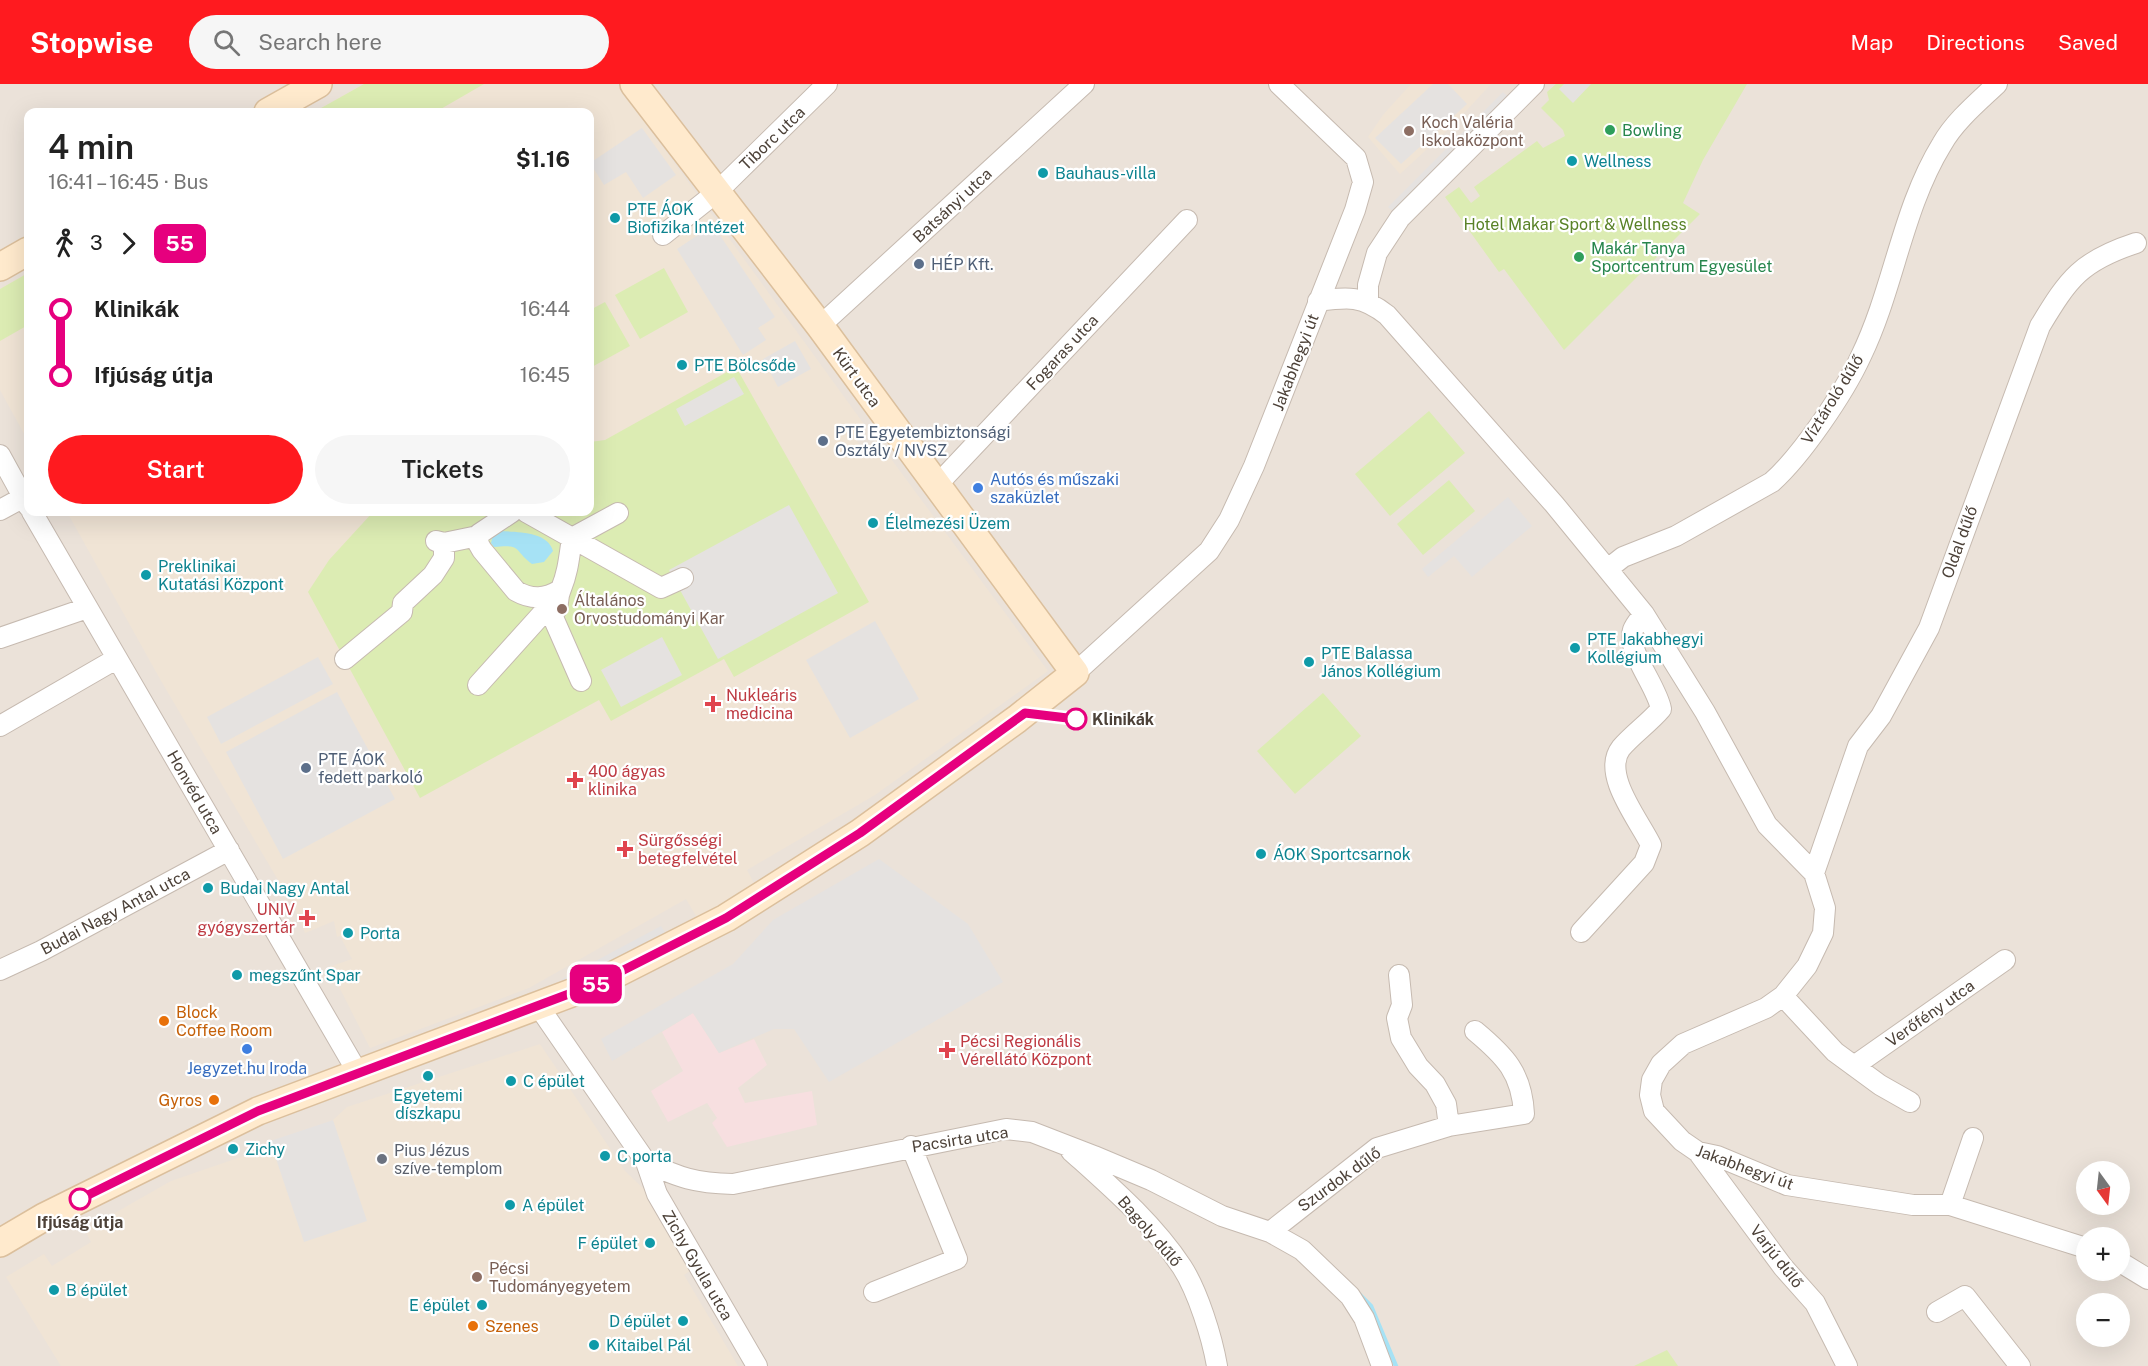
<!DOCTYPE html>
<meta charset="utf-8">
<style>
body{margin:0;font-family:"Public Sans",sans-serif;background:#f6f6f6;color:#222;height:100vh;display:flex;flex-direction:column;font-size:22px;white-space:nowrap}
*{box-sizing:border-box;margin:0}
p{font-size:20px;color:#767676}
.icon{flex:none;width:33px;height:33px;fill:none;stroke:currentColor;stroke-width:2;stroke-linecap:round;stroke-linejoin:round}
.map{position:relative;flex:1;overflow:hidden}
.details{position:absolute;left:24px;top:24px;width:570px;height:408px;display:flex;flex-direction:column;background:#fff;border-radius:12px;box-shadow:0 6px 24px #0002}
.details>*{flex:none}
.badge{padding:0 12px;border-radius:9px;font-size:21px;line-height:39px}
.needle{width:39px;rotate:165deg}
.fabs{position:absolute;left:2076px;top:1077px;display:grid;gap:12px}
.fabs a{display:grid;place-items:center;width:54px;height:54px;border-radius:50%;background:#fff;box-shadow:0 6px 24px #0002;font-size:30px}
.map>.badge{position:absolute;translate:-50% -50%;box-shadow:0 0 0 3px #fff}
.legs{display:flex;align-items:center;gap:9px;height:66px;padding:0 24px;font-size:20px}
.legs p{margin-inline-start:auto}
.summary{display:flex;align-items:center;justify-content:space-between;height:102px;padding:0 24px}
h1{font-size:33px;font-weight:600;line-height:45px}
.button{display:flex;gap:12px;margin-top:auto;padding:12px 24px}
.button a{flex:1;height:69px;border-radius:36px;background:#ff1a1f;color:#fff;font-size:24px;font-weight:600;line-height:69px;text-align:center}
.button a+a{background:#f6f6f6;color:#222}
ul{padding:0 24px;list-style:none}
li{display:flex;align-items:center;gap:21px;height:66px;font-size:22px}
li i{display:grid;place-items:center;width:9px;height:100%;margin:0 8px;background:currentColor}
li i::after{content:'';width:15px;height:15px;margin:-8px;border:4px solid;border-radius:50%;background:#fff}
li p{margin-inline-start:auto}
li:first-child i{background:linear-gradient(#0000 50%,currentColor 0)}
li:last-child i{background:linear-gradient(currentColor 50%,#0000 0)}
header{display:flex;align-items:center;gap:36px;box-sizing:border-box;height:84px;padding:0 30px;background:#ff1a1f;color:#fff}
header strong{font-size:28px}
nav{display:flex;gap:33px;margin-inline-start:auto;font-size:21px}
.search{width:420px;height:54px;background:#f6f6f6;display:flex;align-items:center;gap:15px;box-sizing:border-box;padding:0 21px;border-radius:33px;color:#767676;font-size:22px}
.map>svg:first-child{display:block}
.residential{fill:#ebe2d9;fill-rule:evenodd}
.education{fill:#f0e4d5}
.medical{fill:#f7dfe0}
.green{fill:#dcecb3}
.parking{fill:#e5e2e0}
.water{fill:#a6e2f5}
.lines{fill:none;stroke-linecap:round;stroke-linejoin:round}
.stream{stroke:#a6e2f5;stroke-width:4.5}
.street-casing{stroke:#c6bab0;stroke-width:22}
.secondary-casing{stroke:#dbbf9c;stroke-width:30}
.street{stroke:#fff;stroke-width:20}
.secondary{stroke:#ffeacd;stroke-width:27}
.line-1-casing{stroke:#fff;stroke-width:14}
.line-1{stroke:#e6007e;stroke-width:9}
.leisure-dot{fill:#2e9e5b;stroke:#fff;stroke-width:2}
.education-dot{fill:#8d6e63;stroke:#fff;stroke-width:2}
.culture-dot{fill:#0f9aa8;stroke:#fff;stroke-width:2}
.service-dot{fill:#5c6f8a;stroke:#fff;stroke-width:2}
.shop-dot{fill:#3f7fe0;stroke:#fff;stroke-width:2}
.health-dot{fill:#e0444e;stroke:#fff;stroke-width:2}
.stop-1-dot{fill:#fff;stroke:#e6007e;stroke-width:3}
.food-dot{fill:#e8710a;stroke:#fff;stroke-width:2}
.worship-dot{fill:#6b7280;stroke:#fff;stroke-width:2}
.labels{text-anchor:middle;stroke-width:4.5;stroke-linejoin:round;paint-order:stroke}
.education-label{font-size:16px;fill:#785e54;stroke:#fff;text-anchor:start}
.leisure-label{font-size:16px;fill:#27864d;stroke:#fff;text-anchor:start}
.street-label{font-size:16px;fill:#4c4138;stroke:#fff}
.culture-label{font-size:16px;fill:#0d838f;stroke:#fff;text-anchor:start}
.park-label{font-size:16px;fill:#598227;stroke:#fff}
.service-label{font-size:16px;fill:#4e5e75;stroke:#fff;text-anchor:start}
.shop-label{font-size:16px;fill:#366cbe;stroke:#fff;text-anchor:start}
.health-label{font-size:16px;fill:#be3a42;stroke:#fff;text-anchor:start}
.stop-label{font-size:16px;font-weight:bold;fill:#4c4138;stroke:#fff;text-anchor:start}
.food-label{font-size:16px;fill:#c56008;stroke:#fff;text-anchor:start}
.worship-label{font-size:16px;fill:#5b616d;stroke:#fff;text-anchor:start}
</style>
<header>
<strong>Stopwise</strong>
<div class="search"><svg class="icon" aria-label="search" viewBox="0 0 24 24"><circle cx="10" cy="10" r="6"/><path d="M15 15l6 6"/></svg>Search here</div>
<nav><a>Map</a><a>Directions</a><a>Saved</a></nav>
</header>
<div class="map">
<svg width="2148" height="1282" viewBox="0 0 2148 1282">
<rect width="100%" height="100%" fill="#f6f1ec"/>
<!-- residential -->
<path class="residential" d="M0,0h2148v1282h-2148zM28,28h562v400h-562zM2086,1088h34v32h-34zM2086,1154h34v32h-34zM2086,1220h34v32h-34z"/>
<!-- education -->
<path class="education" d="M364,0h253l249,343 -12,8 8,15 15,-10 171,231 -173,124 -128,75 10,19 -58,32 -13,-22 -157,89 -159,60 -41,-81 23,-8 -12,-23 -3,1 -3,-16 -29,12 -10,-24 -135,-230 -93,-167h523v-400h-276z
M1411,0h80l-38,41 -53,49 -32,-37 15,-22z
M28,189v168l-28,-51v-101z
M540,960l85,127 22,21 46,77 -9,6 54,91h-677l-55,-89 38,-23 8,12 39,-24 -6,-12 86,-49 90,-31 9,-9 63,-21 14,-13z"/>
<!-- medical -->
<path class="medical" d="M693,929l26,40 35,-14 13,26 -29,23 7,15 67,-12 5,34 -90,22 -15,-24 5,-5 -10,-15 -39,19 -17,-31 32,-20 -21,-39z"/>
<!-- green -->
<path class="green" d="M364,0h120l-45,26 1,2h-126z
M1556,0h191l-44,76 -20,43 17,11 -136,136 -60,-81 -5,3 -54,-75 14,-10 12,16 9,-7 -6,-9 63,-46 6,7 22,-12 -2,-6 -22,-22 8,-8 -2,-8z
M664,184l24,44 -48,27 -25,-44z
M28,189v52l-28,16v-52z
M605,218l25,44 -40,22v-58z
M736,283l133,235 -135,75 -10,-18 -113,62 -12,-21 -179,98 -112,-206 21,-32 44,-48h217v-70l15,-2z
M1429,327l36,42 -75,63 -35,-42z
M1449,396l26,31 -52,44 -26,-31z
M1323,609l38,43 -66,58 -38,-43z
M1667,1266l11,16h-44z"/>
<!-- parking -->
<path class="parking" d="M1433,0h15l19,20 -66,60 -26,-26z
M1564,0h27l-18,19 -14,-14z
M1503,8l12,11 -115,115 -12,-11z
M642,44l34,47 -33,23 -17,-26 -22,13 -14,-22z
M713,141l62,92 -17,11 8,12 -23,15 -66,-106z
M795,257l16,28 -33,18 -15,-28z
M734,293l10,17 -59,32 -9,-17z
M1508,413l24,29 -60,51 -18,-21 -26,21 -6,-8z
M789,421l49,88 -120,66 -49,-89z
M875,537l44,78 -69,39 -44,-78z
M662,553l20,38 -61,32 -20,-37z
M318,573l15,27 -112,60 -14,-27z
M337,608l58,107 -112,60 -57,-107z
M879,775l89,65 35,58 -174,100 -35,-53h-20l-55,24 -26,-40 -81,48 -11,-22 132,-75 40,-44z
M661,842l12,19 -103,49 -8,-15z
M333,1036l34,101 -63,21 -34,-101z"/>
<!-- water -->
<path class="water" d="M500,447c16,1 48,0 53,20l-9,11 -12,2c-19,-14 -9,-20 -38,-17l-3,-4 2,-8z"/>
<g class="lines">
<!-- stream -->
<path class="stream" d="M1359,1210l12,12 25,60"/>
<defs>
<path id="street" d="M663,151l54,-43 110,-108
M1318,217c30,-4 44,-6 69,14l167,189 90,110 61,98 62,113 47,48 11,35 -2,25 -16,33 -24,30 -17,12 -83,36 -22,20 -9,16 -2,15 4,16 28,30 16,11 19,4 70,29 126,20h37l136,43
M1368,218v-17l9,-32 23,-35 134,-134
M820,242l264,-242
M0,371l28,51
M937,401l250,-265
M0,426l24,-13
M32,428l326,561
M512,428l-33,22 -1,9 4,7 34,41c16,9 29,8 44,-1
M526,428l135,76 22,-10
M436,457l8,2 29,-6 4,2
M1609,484l14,-11 53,-21 96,-54c30,-27 72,-89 89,-126 33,-68 41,-147 81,-212 13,-23 36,-42 55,-60
M0,554l87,-30
M345,575l57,-47 1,-9 30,-28 11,-17v-15
M1075,589l134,-122 20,-31 25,-54 101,-256 8,-28 -7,-24 -77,-74
M581,597l-29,-66c9,-8 4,-16 9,-26 7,-17 8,-31 11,-51l46,-25
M478,601l64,-71
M0,642l116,-67
M1814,789l44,-127 23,-30 48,-88 111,-302c29,-48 41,-65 96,-83
M1581,848l63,-69 7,-18c-12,-25 -50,-71 -30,-97 12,-14 28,-25 40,-39 -4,-23 -35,-58 -28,-79 2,-6 8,-12 11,-16
M0,886l41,-19 188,-101
M1399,891l3,30 -5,13 4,20 17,28 17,18 11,20 3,22
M1783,912l52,56 45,33 30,17
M539,923l107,155c34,16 49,21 87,22l273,-55 26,3 62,24 57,24 71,36 48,16 32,18 48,46 14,22 18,48
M1854,982l151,-106
M1071,1067c40,36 81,71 111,116 16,25 30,70 35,99
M1698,1068l85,115 32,36 32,63
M646,1078l11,32 100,172
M1950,1121l23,-67
M1270,1148l107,-84 72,-22 75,-12c-2,-41 -19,-58 -49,-83
M2120,1178l28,17
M874,1208l83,-33 -46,-113
M1937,1228l28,-16 55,70"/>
<path id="secondary" d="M268,28l50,-28
M0,183l28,-16
M0,1159l44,-26 214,-106 340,-128 128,-65 134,-85 157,-114 58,-46 -255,-347 -186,-242"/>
</defs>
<!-- street casing -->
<use href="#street" class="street-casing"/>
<!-- secondary casing -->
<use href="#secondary" class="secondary-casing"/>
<!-- street -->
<use href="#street" class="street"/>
<!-- secondary -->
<use href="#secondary" class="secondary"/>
</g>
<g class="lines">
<defs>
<path id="line-1" d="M80,1115l178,-88 340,-128 128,-65 134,-85 165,-120 51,6"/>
</defs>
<!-- line-1 casing -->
<use href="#line-1" class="line-1-casing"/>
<!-- line-1 -->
<use href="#line-1" class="line-1"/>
</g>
<!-- markers -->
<g class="leisure-dot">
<circle cx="1610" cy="46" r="6"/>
<circle cx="1579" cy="173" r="6"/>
</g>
<g class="education-dot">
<circle cx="1409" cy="47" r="6"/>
<circle cx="562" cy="525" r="6"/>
<circle cx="477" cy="1193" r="6"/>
</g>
<g class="culture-dot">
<circle cx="1572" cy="77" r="6"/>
<circle cx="1043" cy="89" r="6"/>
<circle cx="615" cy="134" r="6"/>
<circle cx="682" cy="281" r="6"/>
<circle cx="873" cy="439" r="6"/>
<circle cx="146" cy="491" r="6"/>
<circle cx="1575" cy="564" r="6"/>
<circle cx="1309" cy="578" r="6"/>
<circle cx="1261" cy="770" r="6"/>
<circle cx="208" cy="804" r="6"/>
<circle cx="348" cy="849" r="6"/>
<circle cx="237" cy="891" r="6"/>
<circle cx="428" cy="992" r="6"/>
<circle cx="511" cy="997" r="6"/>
<circle cx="233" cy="1065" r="6"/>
<circle cx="605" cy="1072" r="6"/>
<circle cx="510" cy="1121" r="6"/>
<circle cx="650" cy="1159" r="6"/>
<circle cx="54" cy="1206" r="6"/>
<circle cx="482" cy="1221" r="6"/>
<circle cx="683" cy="1237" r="6"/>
<circle cx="594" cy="1261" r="6"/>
</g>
<g class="service-dot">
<circle cx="919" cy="180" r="6"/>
<circle cx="823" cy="357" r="6"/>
<circle cx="306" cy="684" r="6"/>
</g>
<g class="shop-dot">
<circle cx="978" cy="404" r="6"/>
<circle cx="247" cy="965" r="6"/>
</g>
<g class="health-dot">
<path d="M710 611h6v6h6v6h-6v6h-6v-6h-6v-6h6z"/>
<path d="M572 687h6v6h6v6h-6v6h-6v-6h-6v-6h6z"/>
<path d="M622 756h6v6h6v6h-6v6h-6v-6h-6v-6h6z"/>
<path d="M304 825h6v6h6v6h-6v6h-6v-6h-6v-6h6z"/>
<path d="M944 957h6v6h6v6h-6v6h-6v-6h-6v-6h6z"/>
</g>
<g class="stop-1-dot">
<circle cx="1076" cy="635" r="10"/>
<circle cx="80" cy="1115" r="10"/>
</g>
<g class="food-dot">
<circle cx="164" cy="937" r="6"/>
<circle cx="214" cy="1016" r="6"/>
<circle cx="473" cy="1242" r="6"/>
</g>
<circle class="worship-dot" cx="382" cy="1075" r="6"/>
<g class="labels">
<!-- education labels -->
<g class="education-label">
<text x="1421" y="44">Koch Valéria<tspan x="1421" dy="18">Iskolaközpont</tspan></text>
<text x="574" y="522">Általános<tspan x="574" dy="18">Orvostudományi Kar</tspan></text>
<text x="489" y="1190">Pécsi<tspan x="489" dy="18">Tudományegyetem</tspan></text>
</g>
<!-- leisure labels -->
<g class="leisure-label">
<text x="1622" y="52">Bowling</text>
<text x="1591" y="170">Makár Tanya<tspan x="1591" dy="18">Sportcentrum Egyesület</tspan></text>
</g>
<!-- street labels -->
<g class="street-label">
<text transform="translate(772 54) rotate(-44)" y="6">Tiborc utca</text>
<text transform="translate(952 121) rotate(-43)" y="6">Batsányi utca</text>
<text transform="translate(1062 268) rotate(-47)" y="6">Fogaras utca</text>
<text transform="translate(1295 278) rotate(-69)" y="6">Jakabhegyi út</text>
<text transform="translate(857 293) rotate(54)" y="6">Kürt utca</text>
<text transform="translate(1832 315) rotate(-58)" y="6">Víztároló dűlő</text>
<text transform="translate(1959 458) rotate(-70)" y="6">Oldal dűlő</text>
<text transform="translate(195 708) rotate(60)" y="6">Honvéd utca</text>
<text transform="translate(115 827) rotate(-28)" y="6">Budai Nagy Antal utca</text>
<text transform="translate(1930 929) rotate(-35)" y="6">Verőfény utca</text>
<text transform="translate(960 1055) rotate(-9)" y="6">Pacsirta utca</text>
<text transform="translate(1745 1083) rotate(20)" y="6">Jakabhegyi út</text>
<text transform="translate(1339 1095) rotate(-36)" y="6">Szurdok dűlő</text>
<text transform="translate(1150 1147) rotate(49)" y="6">Bagoly dűlő</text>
<text transform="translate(1777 1172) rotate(52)" y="6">Varjú dűlő</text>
<text transform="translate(698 1181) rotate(60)" y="6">Zichy Gyula utca</text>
</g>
<!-- culture labels -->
<g class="culture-label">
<text x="1584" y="83">Wellness</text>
<text x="1055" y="95">Bauhaus-villa</text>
<text x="627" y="131">PTE ÁOK<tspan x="627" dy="18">Biofizika Intézet</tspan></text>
<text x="694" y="287">PTE Bölcsőde</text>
<text x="885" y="445">Élelmezési Üzem</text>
<text x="158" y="488">Preklinikai<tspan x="158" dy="18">Kutatási Központ</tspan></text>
<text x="1587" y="561">PTE Jakabhegyi<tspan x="1587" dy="18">Kollégium</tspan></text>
<text x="1321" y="575">PTE Balassa<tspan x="1321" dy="18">János Kollégium</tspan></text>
<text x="1273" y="776">ÁOK Sportcsarnok</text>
<text x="220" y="810">Budai Nagy Antal</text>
<text x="360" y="855">Porta</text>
<text x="249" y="897">megszűnt Spar</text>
<text x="523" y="1003">C épület</text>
<text x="428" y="1017" text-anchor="middle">Egyetemi<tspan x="428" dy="18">díszkapu</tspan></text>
<text x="245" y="1071">Zichy</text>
<text x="617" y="1078">C porta</text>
<text x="522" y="1127">A épület</text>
<text x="638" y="1165" text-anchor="end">F épület</text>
<text x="66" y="1212">B épület</text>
<text x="470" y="1227" text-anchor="end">E épület</text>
<text x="671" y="1243" text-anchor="end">D épület</text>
<text x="606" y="1267">Kitaibel Pál</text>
</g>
<!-- park labels -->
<g class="park-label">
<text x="1575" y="146">Hotel Makar Sport &amp; Wellness</text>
</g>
<!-- service labels -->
<g class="service-label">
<text x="931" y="186">HÉP Kft.</text>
<text x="835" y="354">PTE Egyetembiztonsági<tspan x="835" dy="18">Osztály / NVSZ</tspan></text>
<text x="318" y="681">PTE ÁOK<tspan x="318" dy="18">fedett parkoló</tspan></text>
</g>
<!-- shop labels -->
<g class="shop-label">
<text x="990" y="401">Autós és műszaki<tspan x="990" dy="18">szaküzlet</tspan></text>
<text x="247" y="990" text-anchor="middle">Jegyzet.hu Iroda</text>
</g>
<!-- health labels -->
<g class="health-label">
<text x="726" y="617">Nukleáris<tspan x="726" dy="18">medicina</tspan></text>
<text x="588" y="693">400 ágyas<tspan x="588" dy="18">klinika</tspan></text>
<text x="638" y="762">Sürgősségi<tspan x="638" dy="18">betegfelvétel</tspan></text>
<text x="295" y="831" text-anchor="end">UNIV<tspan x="295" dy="18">gyógyszertár</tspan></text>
<text x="960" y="963">Pécsi Regionális<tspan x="960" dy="18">Vérellátó Központ</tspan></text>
</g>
<!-- stop labels -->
<g class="stop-label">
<text x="1092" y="641">Klinikák</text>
<text x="80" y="1144" text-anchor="middle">Ifjúság útja</text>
</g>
<!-- food labels -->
<g class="food-label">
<text x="176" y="934">Block<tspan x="176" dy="18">Coffee Room</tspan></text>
<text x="202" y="1022" text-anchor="end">Gyros</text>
<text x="485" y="1248">Szenes</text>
</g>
<!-- worship labels -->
<g class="worship-label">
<text x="394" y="1072">Pius Jézus<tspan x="394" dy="18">szíve-templom</tspan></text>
</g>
</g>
</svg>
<div class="fabs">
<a><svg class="needle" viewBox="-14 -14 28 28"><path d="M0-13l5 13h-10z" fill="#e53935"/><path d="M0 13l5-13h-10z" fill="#767676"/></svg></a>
<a>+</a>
<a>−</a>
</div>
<b class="badge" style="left:596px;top:900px;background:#e6007e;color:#fff">55</b>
<section class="details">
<div class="summary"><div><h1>4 min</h1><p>16:41 – 16:45 · Bus</p></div><b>$1.16</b></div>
<div class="legs"><svg class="icon" aria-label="walk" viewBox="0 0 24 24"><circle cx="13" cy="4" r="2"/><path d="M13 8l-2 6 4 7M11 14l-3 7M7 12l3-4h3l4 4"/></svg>3<svg class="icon" aria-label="forward" viewBox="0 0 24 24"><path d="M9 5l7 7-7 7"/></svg><b class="badge" style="background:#e6007e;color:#fff">55</b></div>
<ul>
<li><i style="color:#e6007e"></i><b>Klinikák</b><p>16:44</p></li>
<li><i style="color:#e6007e"></i><b>Ifjúság útja</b><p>16:45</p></li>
</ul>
<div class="button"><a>Start</a><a>Tickets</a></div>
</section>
</div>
